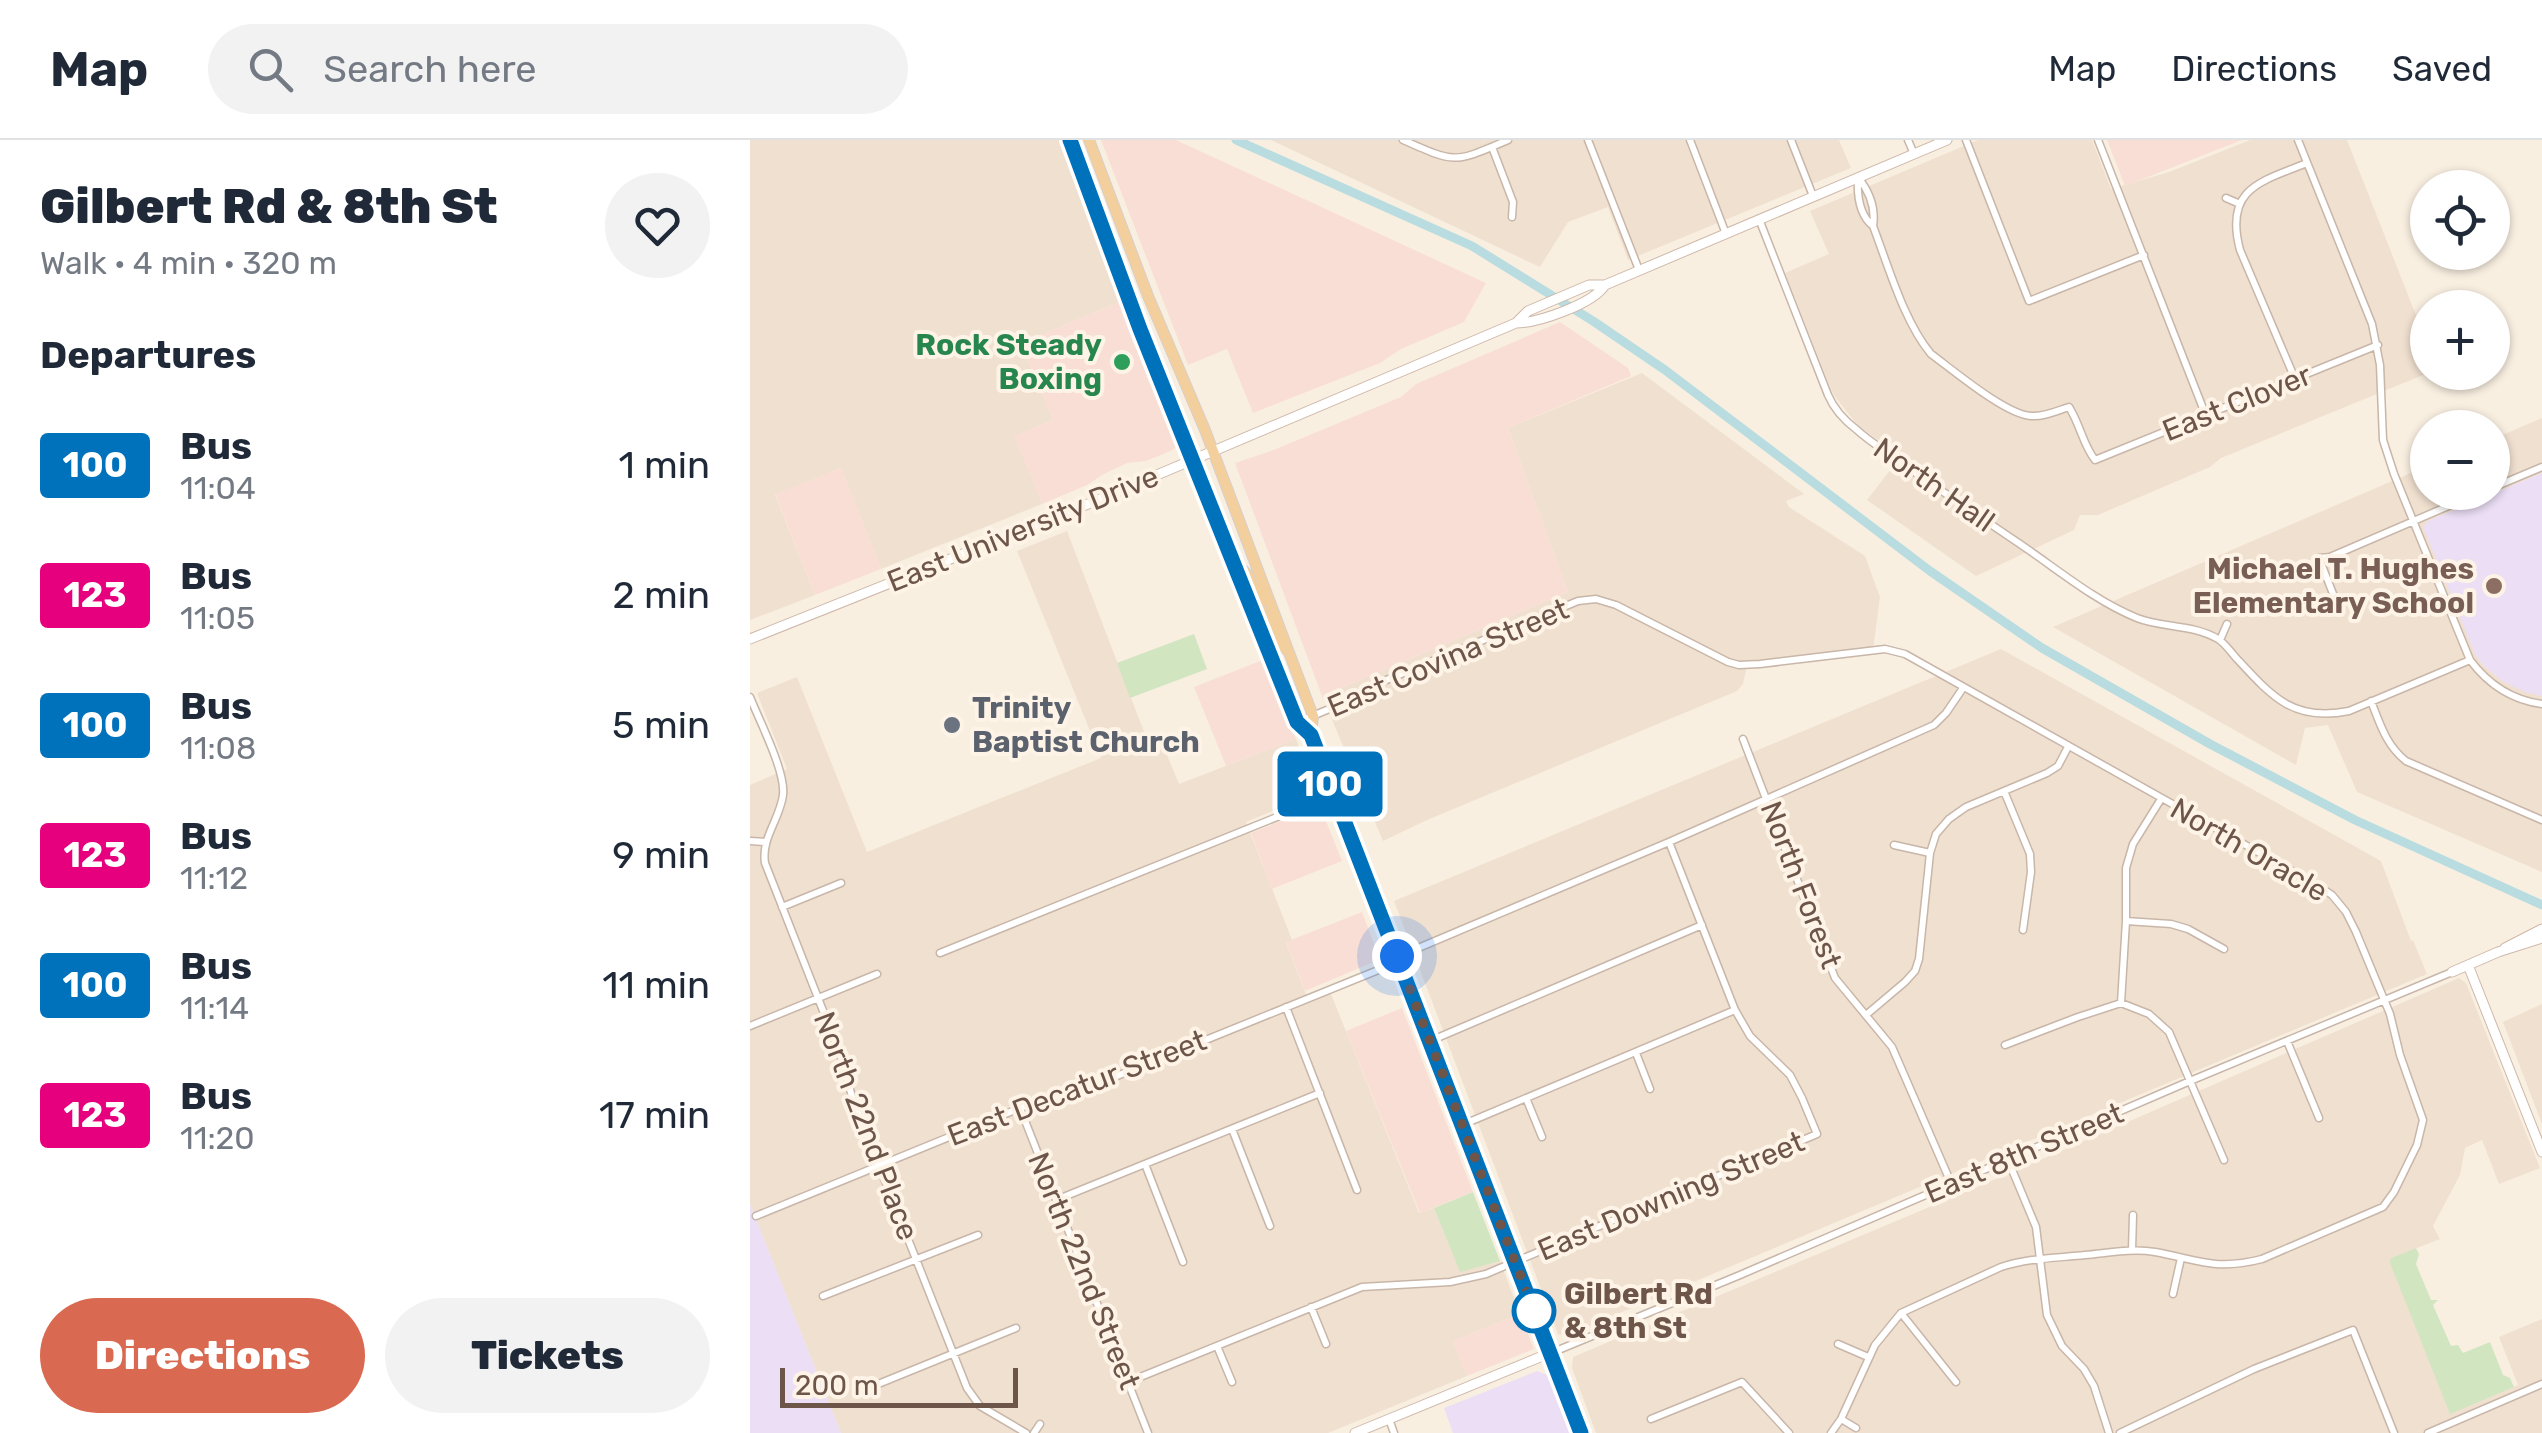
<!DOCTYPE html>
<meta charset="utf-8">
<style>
body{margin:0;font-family:Rubik,sans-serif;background:#f2f2f3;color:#1f2937;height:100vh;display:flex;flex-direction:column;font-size:38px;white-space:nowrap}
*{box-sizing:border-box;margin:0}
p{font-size:32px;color:#747a83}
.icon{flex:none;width:55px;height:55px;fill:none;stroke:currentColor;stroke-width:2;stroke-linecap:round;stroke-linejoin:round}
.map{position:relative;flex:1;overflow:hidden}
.sheet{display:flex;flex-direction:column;background:#fff;width:750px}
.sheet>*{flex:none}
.badge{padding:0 20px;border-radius:8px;font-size:35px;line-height:65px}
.controls{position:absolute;left:1660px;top:30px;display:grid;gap:20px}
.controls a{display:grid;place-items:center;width:100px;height:100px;border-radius:50%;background:#fff;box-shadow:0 2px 8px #0004;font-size:50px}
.scale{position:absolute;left:30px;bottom:25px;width:238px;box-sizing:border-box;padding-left:10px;border:5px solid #6d554a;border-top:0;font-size:28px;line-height:35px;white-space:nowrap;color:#6d554a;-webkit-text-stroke:8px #fdf3e6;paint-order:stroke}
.you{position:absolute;width:50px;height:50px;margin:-25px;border:8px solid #fff;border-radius:50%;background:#1a73e8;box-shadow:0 0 0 15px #1a73e833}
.map>.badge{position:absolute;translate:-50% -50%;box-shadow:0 0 0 5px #fff}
h2{padding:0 40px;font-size:38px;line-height:90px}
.round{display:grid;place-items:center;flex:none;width:105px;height:105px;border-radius:52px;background:#f2f2f3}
.head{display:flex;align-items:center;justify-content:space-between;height:170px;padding:0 40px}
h1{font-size:48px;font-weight:800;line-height:75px}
.primary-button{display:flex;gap:20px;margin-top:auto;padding:20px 40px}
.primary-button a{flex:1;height:115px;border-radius:60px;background:#d96950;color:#fff;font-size:40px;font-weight:800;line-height:115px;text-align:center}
.primary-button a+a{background:#f2f2f3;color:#1f2937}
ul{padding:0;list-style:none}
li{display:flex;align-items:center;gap:30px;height:130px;padding:0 40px}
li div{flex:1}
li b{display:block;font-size:38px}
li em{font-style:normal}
li .badge{min-width:110px;font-weight:700;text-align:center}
header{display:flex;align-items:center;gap:60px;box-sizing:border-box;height:140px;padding:0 50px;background:#fff;border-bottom:2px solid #e0e1e3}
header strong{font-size:48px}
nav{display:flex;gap:55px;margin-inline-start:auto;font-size:35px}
.search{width:700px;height:90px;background:#f2f2f3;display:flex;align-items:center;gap:25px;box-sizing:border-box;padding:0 35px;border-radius:55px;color:#747a83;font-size:38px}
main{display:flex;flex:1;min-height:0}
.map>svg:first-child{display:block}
.residential{fill:#f0e0d0}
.commercial{fill:#f9ded5}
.education{fill:#ebdef5}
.green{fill:#d1e5c1}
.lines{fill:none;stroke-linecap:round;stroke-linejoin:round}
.canal{stroke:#b8dce0;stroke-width:9}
.street-casing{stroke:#c8b6a9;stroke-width:9}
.secondary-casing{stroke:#ceb8a9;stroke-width:11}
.primary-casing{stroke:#d6cfcc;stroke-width:12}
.street{stroke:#fff;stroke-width:6}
.secondary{stroke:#fff;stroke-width:9}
.primary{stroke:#f3cf9e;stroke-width:10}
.line-casing{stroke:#fff;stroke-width:22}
.line{stroke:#0072bc;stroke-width:15}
.walk{stroke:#6d554a;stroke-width:10;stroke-dasharray:0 18}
.leisure-dot{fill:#2e9e5b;stroke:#fdf3e6;stroke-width:4}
.education-dot{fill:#8d6e63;stroke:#fdf3e6;stroke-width:4}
.worship-dot{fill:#6b7280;stroke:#fdf3e6;stroke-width:4}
.stop-dot{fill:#fff;stroke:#0072bc;stroke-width:5}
.labels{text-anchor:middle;stroke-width:8;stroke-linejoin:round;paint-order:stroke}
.leisure-label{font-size:30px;font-weight:bold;fill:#27864d;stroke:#fdf3e6;text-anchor:end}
.street-label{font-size:30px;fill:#6d554a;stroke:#fdf3e6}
.education-label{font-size:30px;font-weight:bold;fill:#785e54;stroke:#fdf3e6;text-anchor:end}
.worship-label{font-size:30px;font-weight:bold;fill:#5b616d;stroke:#fdf3e6;text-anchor:start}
.stop-label{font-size:30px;font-weight:bold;fill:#6d554a;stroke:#fdf3e6;text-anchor:start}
</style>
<header>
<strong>Map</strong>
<div class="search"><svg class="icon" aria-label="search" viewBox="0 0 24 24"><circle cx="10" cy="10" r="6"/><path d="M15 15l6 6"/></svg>Search here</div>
<nav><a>Map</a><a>Directions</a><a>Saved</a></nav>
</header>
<main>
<section class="sheet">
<div class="head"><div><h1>Gilbert Rd &amp; 8th St</h1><p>Walk · 4 min · 320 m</p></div><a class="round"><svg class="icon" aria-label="heart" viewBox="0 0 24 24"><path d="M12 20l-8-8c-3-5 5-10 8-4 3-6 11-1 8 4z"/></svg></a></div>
<h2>Departures</h2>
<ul>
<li><span class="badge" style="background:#0072bc;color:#fff">100</span><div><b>Bus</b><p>11:04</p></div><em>1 min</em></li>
<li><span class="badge" style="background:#e6007e;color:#fff">123</span><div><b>Bus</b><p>11:05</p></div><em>2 min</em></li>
<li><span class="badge" style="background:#0072bc;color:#fff">100</span><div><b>Bus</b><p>11:08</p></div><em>5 min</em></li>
<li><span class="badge" style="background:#e6007e;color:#fff">123</span><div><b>Bus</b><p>11:12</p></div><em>9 min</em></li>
<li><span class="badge" style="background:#0072bc;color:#fff">100</span><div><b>Bus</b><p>11:14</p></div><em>11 min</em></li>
<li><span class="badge" style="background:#e6007e;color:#fff">123</span><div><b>Bus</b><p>11:20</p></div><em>17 min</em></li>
</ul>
<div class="primary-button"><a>Directions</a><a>Tickets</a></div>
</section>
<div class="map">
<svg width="1792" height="1293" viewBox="0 0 1792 1293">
<rect width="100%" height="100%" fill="#f9efe1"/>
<!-- residential -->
<path class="residential" d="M0,0h312l60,161 -101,42 32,77 -38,16 27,68 -161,65 -40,-101 -66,27 40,100 -65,25z
M521,0h568l12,28 -223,92 -20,-53 -40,15 -28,45z
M1228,0h114l19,49 58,-17 81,-32h97l80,203 1,30 -207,85 -11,9 -112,48h-18l-6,15 -98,46 -109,-76 34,-44 -43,-30 -25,-32 -48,-121 44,-19 -19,-43z
M892,233l162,121 -18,7 3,6 76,49 15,41 -7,53 -126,15 -4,19 -6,7 -310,129 -44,21 -61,-145 246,-104 -60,-164z
M1792,278v55l-114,48 54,143 20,17 40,15v176l-185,-80 -29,-67 -23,3 -9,37 -243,-138 374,-161 1,26h64l1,-53z
M317,391l79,206 12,-4 21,51 117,-45 20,54 -70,29 46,118 -6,3 21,54 22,-8 90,224 15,-5 26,63 40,-10 20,53 -67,27 14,35 -139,57h-487l-91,-229v-419l37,-16 -30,-76 40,-16 70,175 234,-94 -84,-207z
M1251,509l380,212 30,80 2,-1 14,34 -862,362 -7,-2 -164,-433z
M1709,838l7,5 74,185 -41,16 -17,-44 -17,8 -5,27 -27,51 7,13 -49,19 59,155 68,-28 -19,-48 43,-18v114h-946l-24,-65 1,-11 430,-181z
M1792,864v120l-39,-102z"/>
<!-- commercial -->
<path class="commercial" d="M351,0h75l310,143 -22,39 -63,27 -21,14 -127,50 -26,-64 -39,16z
M1357,0h135l-117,46z
M372,161l55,137v7l-4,5 -27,11 -19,2 -25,12 -15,10 -45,19 -28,-68 39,-16 -32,-77z
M810,182l68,46 3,8 -123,52 60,164 -246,104 -87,-233 36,-12 130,-54 15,-13z
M91,328l40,101 -66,26 -40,-101z
M515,519l31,80 -70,27 -32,-79z
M567,667l5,4 20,50 -70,28 -21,-56z
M612,772l15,40 -1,9 -71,30 -19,-49z
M652,868l71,184 -53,21 -74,-182z
M770,1174l14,35 -67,27 -14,-35z"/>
<!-- education -->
<path class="education" d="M1792,333v223l-17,-4 -23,-11 -20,-17 -7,-10 -52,-127 5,-6z
M0,1064l91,229h-91z
M787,1231l10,4 23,58h-117l-9,-25z"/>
<!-- green -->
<path class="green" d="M444,494l13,35 -77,29 -13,-35z
M723,1052l27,69 -40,11 -26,-64z
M1666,1108l3,6 -3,10 15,36h7l-5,5 18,41 7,-1 5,8 27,-11 13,33 7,3 4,9 -64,27 -60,-151 1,-5z"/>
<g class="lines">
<!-- canal -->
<path class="canal" d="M486,0l236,106 121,75 72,49 265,201 112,77 168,96 145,76 187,85"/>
<defs>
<path id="street" d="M653,0c54,24 51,23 105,0
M838,0l51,130
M940,0l36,94
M1041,0l22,56
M1158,0l6,14
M1216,0l63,161 115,-46
M1348,0l108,276
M1548,0l74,184 8,41 3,75 11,34 76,186c18,24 41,40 72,44
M742,7l21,55 -1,15
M1108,37c-1,17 1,38 15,49 15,39 31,96 58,128 22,16 75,61 100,62 13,1 25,-5 38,-9 11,17 14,38 26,53l283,-115
M1108,37c11,14 18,30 15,49
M1476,58l14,6
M1009,79l69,176c6,14 17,26 29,35 13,12 29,21 43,32 40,28 80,55 120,82 37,25 75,57 117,74 25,10 56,6 81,21 8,5 14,15 21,22 34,37 56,61 110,50l121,-51
M1545,239l-55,-129c-16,-61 19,-68 67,-87
M1742,348l50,-21
M1587,464l-18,-46 11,-1 151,-65
M1470,500l7,-16
M0,557c9,23 36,75 33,98 -3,24 -22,43 -18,68l75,191 13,46 114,288 13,18 46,27
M1621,561c9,23 15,44 35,60l136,59
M548,582l48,-20 21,-14 211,-87 18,-2 20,6 112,57 11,3 21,-1 125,-15 20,5 410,230 17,11 14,17 10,20 34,82 10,41 23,65 -6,25 -23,47 -11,15 -121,52c-47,12 -63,1 -107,-7 -23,-4 -47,1 -70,3 -28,3 -57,3 -84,12l-100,46 -26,32 -34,74 -10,14
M993,599l92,239 57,69 59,136
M1254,651l26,63 1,18 -8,58
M0,701l16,1
M1144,705l36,8
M32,767l59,-24
M1376,781l45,3 17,5 36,20
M190,813l394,-159
M647,817l272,-115 265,-117 12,-12 17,-25
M1371,863l5,-82v-53l7,-24 28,-45
M536,867l71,183
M1116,875l39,-33 10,-11 4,-12 11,-106 6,-19 13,-15 17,-12 81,-34 11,-7 10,-19
M0,886l127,-52
M680,901l272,-116
M1537,901l32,77
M1255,905l73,-28 43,-14 28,11 20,18 55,128
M886,913l14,36
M776,958l16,39
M270,968l128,325
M712,985l273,-115
M482,989l38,97
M1258,1020l28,67 11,88 15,31 22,23 10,17 15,47
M395,1024l38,98
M306,1060l264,-107
M6,1076l264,-108 92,-30 286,-116
M1382,1110l1,-35
M1423,1154l8,-36
M73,1156l155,-61
M561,1167l15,37
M1151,1173l55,69
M1088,1204l30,13
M467,1206l15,36
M801,1213l189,-78 450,-194 262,-109
M378,1242l234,-95 88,-5 36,-8 331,-140 -15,-36 -12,-23 -40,-39 -15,-26 -66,-168
M111,1251l155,-63
M639,1279l5,14
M901,1279l91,-37 47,51
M1091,1279l15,9
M284,1293l6,-9
M1370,1293l134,-64 99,-39 41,103
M1678,1293l114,-49"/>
<path id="secondary" d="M766,183c22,0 77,-19 89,-38
M0,499l343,-137 423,-179 12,-12 61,-26h16l342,-145
M1755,808l37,-19
M1718,825l74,187
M1702,832l46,-20 44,-14
M605,1293l195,-80"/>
<path id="primary" d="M320,0l70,189 157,393 14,13 270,698
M339,0l59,156 57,134 108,286 -2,19
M487,424l11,11 11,24 11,3
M503,470l9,1 13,28 13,12"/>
</defs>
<!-- street casing -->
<use href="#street" class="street-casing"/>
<!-- secondary casing -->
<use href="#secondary" class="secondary-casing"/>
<!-- primary casing -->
<use href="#primary" class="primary-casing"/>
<!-- street -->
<use href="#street" class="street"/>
<!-- secondary -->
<use href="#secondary" class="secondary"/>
<!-- primary -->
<use href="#primary" class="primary"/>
</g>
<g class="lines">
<defs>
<path id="line" d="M320,0l70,189 157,393 14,13 270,698"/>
</defs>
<!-- line casing -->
<use href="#line" class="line-casing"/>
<!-- line -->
<use href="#line" class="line"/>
<!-- walk -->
<path class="walk" d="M647,816l137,355"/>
</g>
<!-- markers -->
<circle class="leisure-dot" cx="372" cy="222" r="10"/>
<circle class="education-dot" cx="1744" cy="446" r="10"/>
<circle class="worship-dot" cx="202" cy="585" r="10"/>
<circle class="stop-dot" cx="784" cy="1171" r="20"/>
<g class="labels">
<!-- leisure labels -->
<g class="leisure-label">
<text x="352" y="215">Rock Steady<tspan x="352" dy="34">Boxing</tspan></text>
</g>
<!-- street labels -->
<g class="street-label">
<text transform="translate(1487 263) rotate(-22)" y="10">East Clover</text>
<text transform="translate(1184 345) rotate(35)" y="10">North Hall</text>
<text transform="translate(273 389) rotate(-22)" y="10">East University Drive</text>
<text transform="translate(698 518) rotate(-23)" y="10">East Covina Street</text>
<text transform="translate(1499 710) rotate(30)" y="10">North Oracle</text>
<text transform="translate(1051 745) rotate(69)" y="10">North Forest</text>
<text transform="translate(327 948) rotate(-21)" y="10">East Decatur Street</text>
<text transform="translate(116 986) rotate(69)" y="10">North 22nd Place</text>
<text transform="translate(1274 1013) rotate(-23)" y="10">East 8th Street</text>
<text transform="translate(921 1056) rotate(-23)" y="10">East Downing Street</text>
<text transform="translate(334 1131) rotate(68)" y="10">North 22nd Street</text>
</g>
<!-- education labels -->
<g class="education-label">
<text x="1724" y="439">Michael T. Hughes<tspan x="1724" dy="34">Elementary School</tspan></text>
</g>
<!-- worship labels -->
<g class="worship-label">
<text x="222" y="578">Trinity<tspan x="222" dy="34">Baptist Church</tspan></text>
</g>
<!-- stop labels -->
<g class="stop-label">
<text x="814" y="1164">Gilbert Rd<tspan x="814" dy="34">&amp; 8th St</tspan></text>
</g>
</g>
</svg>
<div class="controls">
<a><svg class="icon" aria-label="locate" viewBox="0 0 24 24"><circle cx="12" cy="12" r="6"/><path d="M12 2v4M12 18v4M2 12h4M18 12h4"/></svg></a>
<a>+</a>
<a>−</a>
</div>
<div class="scale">200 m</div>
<div class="you" style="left:647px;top:816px"></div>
<b class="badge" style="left:580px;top:644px;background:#0072bc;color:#fff">100</b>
</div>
</main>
